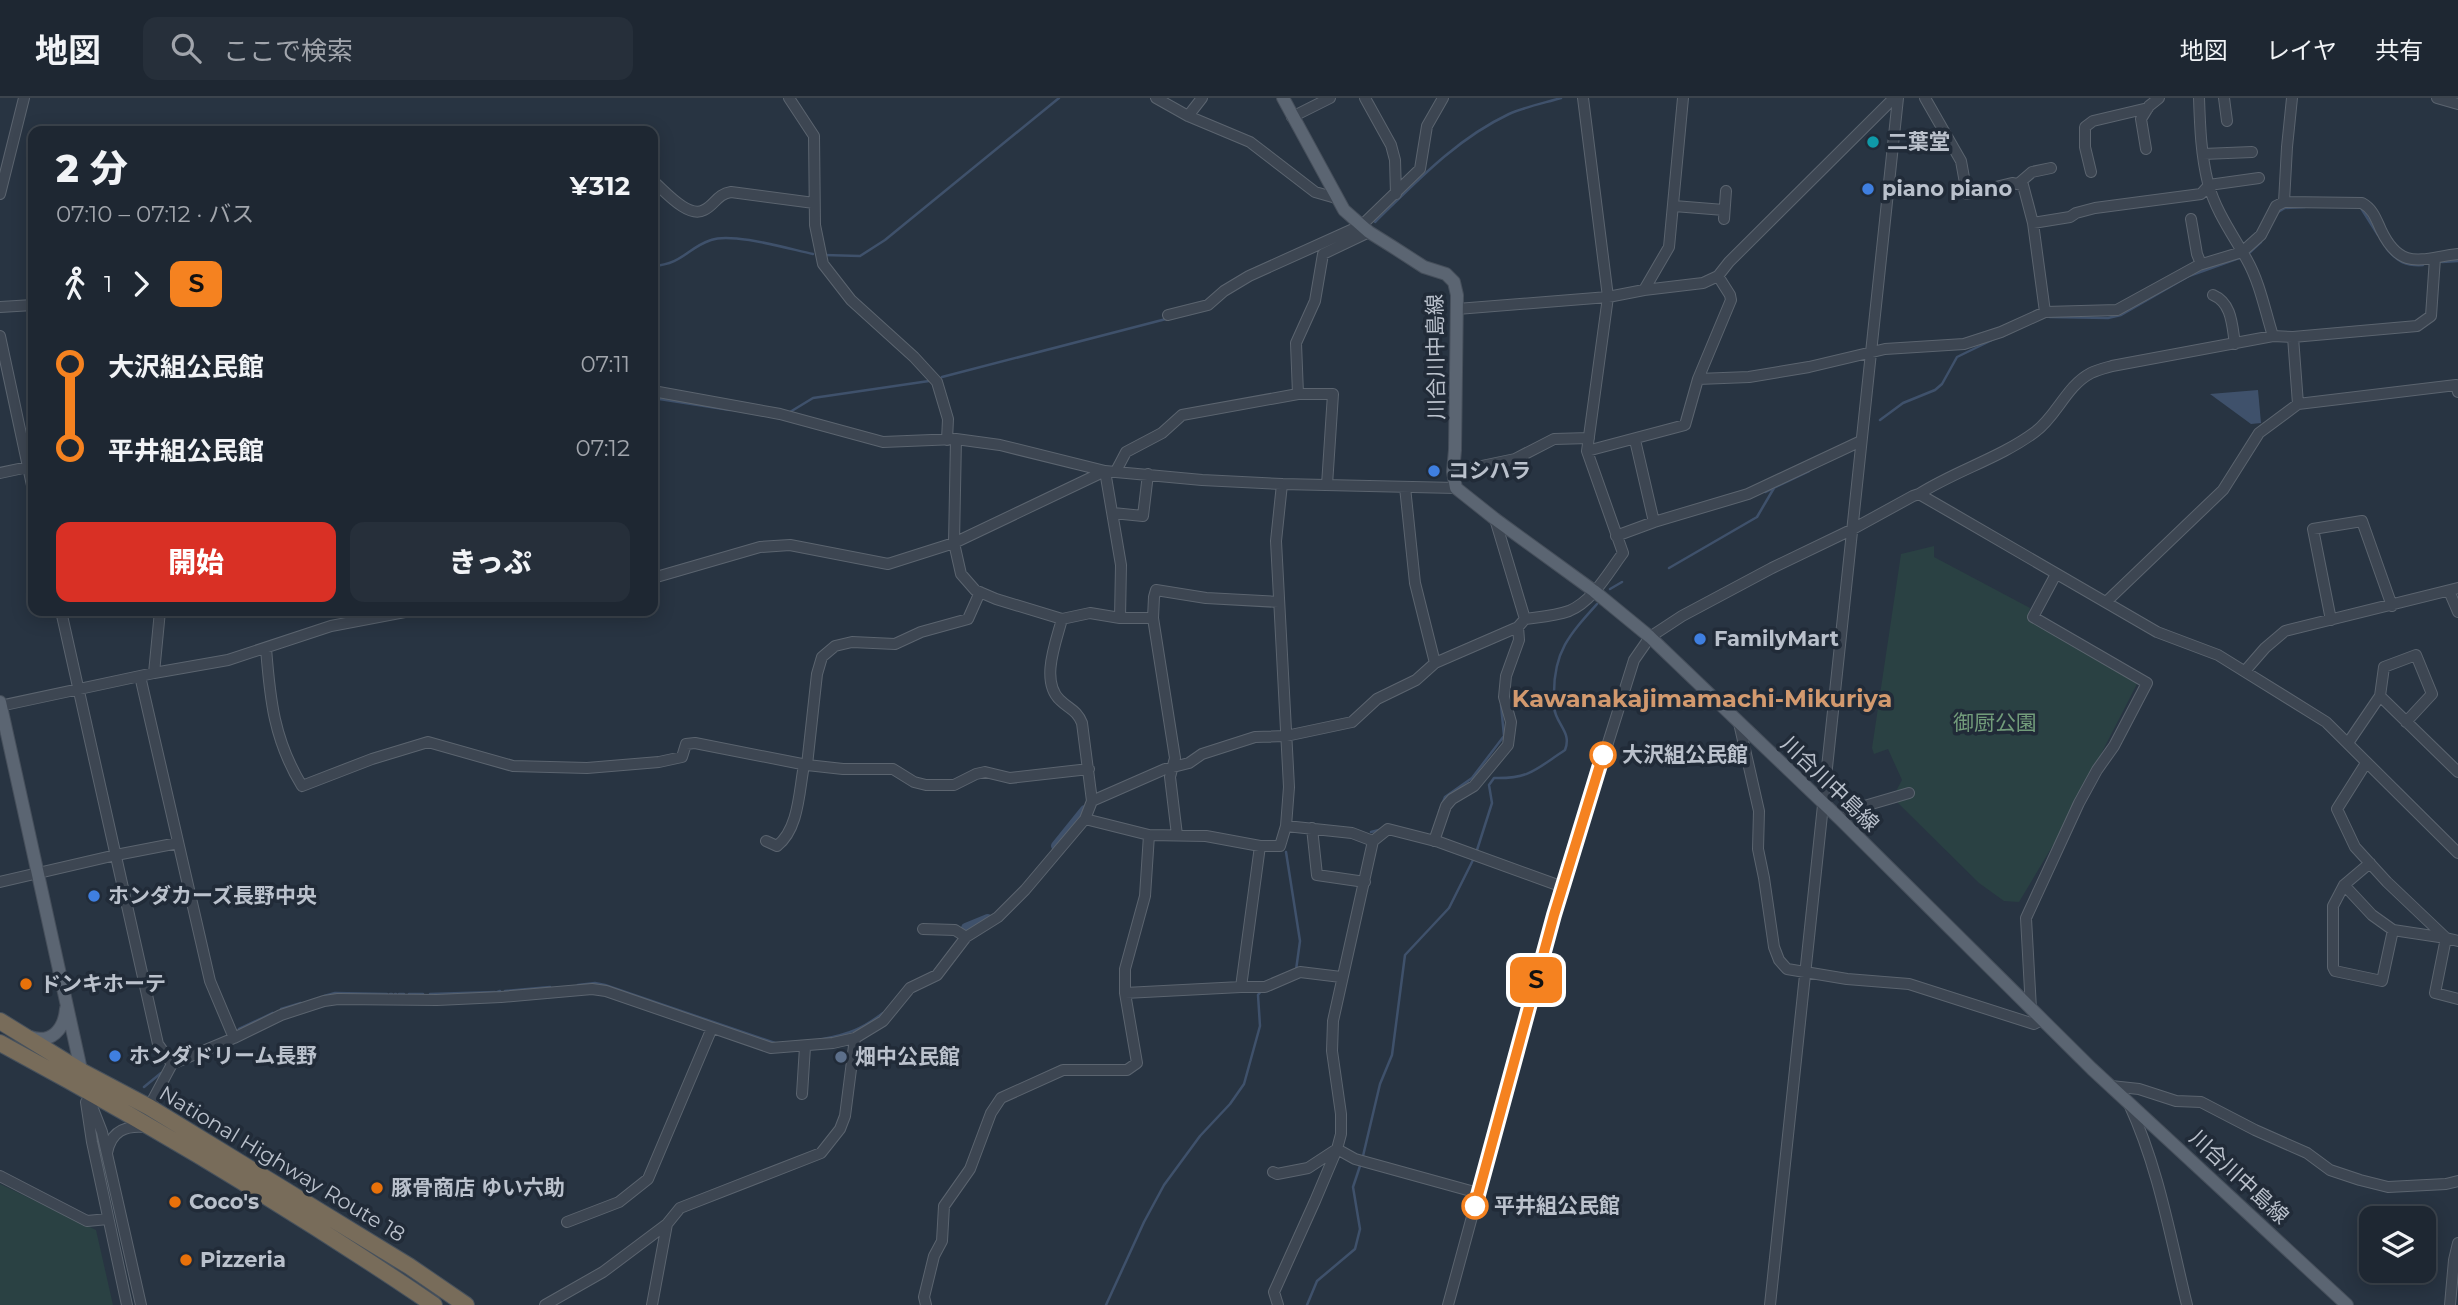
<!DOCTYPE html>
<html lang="ja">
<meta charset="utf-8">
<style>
body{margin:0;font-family:Montserrat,"Noto Sans JP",sans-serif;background:#262f3a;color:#f1f3f6;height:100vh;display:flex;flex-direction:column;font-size:26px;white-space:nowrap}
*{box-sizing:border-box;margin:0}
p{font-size:23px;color:#a1a5ac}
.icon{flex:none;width:38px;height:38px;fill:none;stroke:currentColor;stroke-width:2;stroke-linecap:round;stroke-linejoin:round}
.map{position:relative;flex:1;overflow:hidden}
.drawer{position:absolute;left:28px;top:28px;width:630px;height:490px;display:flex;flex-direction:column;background:#1e2732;border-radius:14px;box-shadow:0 4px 18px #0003,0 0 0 2px #3c444d}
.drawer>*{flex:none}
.badge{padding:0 14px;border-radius:10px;font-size:24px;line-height:46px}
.buttons{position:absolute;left:2359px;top:1108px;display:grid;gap:14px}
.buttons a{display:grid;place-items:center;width:77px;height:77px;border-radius:14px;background:#1e2732;box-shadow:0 4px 18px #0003,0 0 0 2px #3c444d;font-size:35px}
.map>.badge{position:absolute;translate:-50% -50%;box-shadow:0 0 0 4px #fff}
.legs{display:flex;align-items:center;gap:10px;height:77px;padding:0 28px;font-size:23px}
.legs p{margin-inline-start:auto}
.overview{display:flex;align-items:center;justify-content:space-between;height:119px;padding:0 28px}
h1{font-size:38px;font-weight:800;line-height:52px}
.action{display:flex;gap:14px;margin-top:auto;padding:14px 28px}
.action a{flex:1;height:80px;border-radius:14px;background:#d93025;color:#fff;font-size:28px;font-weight:800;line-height:80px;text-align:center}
.action a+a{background:#262f3a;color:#f1f3f6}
ul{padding:0 28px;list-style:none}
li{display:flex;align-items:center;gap:24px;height:84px;font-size:26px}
li i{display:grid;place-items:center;width:10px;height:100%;margin:0 9px;background:currentColor}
li i::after{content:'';width:18px;height:18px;margin:-9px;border:5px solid;border-radius:50%;background:#1e2732}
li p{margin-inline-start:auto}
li:first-child i{background:linear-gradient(#0000 50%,currentColor 0)}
li:last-child i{background:linear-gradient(currentColor 50%,#0000 0)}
header{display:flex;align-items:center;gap:42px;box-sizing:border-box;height:98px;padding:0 35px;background:#1e2732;border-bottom:2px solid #3c444d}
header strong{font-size:33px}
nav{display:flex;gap:38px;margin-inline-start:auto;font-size:24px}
.search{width:490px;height:63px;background:#262f3a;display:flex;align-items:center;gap:18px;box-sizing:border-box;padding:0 24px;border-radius:14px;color:#a1a5ac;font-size:26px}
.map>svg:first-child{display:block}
.green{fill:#2a4143}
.water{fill:#3f516b}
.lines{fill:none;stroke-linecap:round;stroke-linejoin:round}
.stream{stroke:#3f516b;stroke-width:2.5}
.canal{stroke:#3f516b;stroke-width:10}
.minor-casing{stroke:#5b646f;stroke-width:12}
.major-casing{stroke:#464f5b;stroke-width:14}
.highway-casing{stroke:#47515c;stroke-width:18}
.minor{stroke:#3d4652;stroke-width:10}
.major{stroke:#5b6572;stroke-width:12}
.highway{stroke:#786c5a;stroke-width:16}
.line-1-casing{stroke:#fff;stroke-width:16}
.line-1{stroke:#f58220;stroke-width:10}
.culture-dot{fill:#0f9aa8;stroke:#212b38;stroke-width:2.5}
.shop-dot{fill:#3f7fe0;stroke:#212b38;stroke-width:2.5}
.stop-1-dot{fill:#fff;stroke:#f58220;stroke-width:3.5}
.food-dot{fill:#e8710a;stroke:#212b38;stroke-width:2.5}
.service-dot{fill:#5c6f8a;stroke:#212b38;stroke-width:2.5}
.labels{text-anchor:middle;stroke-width:7;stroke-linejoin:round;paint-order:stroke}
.poi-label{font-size:21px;font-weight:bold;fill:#bac1cc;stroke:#212b38;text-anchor:start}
.street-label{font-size:21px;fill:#bac1cc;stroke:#212b38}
.park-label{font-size:21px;fill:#729c7b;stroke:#212b38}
.stop-label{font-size:21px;font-weight:bold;fill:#bac1cc;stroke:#212b38;text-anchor:start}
.quarter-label{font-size:24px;font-weight:bold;fill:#d2996e;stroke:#212b38}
</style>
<header>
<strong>地図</strong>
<div class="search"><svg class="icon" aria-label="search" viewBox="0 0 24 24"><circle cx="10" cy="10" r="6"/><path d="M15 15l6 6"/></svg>ここで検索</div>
<nav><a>地図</a><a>レイヤ</a><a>共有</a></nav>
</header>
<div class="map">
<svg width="2458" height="1207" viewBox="0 0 2458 1207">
<rect width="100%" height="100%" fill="#283442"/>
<!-- green -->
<path class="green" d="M1934,448v11l96,51 -2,10 110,64 -76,148 -43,72 -15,-1 -25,-18 -81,-80 -3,-10 7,-13 -14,-31 -14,5 -2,-6 29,-194z
M0,1086l96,46 17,75h-113z"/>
<!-- water -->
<path class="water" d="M2258,292l3,33 -10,1 -41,-30z"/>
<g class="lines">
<!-- stream -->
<path class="stream" d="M2361,110l17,27
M2278,114l7,-4 20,-1
M1375,124c41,-40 81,-83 134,-108 16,-7 35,-11 52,-16
M2387,151c11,13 19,17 36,16
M2248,156l13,-12
M824,157l36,1 25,-16 174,-142
M2442,164l16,-1
M653,168c30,-2 34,-18 58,-26 21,-8 78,9 102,14
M2050,219l58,1 13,-3 68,-39 53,-19
M942,279l224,-58
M653,300l77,12
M790,314l23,-14 116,-17
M1880,322l23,-17 32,-13 7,-6 15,-27 35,-17
M1765,394l44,-21
M1669,470l88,-51 17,-29
M1610,491l12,-7
M1439,714l6,-15 27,-19 32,-42 -3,-31
M1371,734l8,-2
M1477,752l15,-47 -3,-18 5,-7c36,1 42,-9 71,-28 6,-15 -4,-22 -9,-35 -3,-7 -3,-14 -2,-22 0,-42 16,-59 43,-89
M1286,754l14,89 -4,29
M578,887l17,-2 10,2 170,58
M505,893l45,-4
M497,894l3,-1
M390,896h2
M395,896h1
M399,896h5
M409,896h14
M430,896l65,-2
M324,898l11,-3 52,1
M281,911l20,-6
M239,931l34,-16
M823,941c26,-5 39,-10 60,-26
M144,989l17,-14
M1363,1058l17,-72 12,-29 13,-100 44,-47 24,-48
M1106,1207l38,-83 20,-37 36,-49 30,-32 14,-20 16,-58 -2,-31 3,-4
M1307,1207l10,-24 38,-32 5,-20 -7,-42 7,-21"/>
<!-- canal -->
<path class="canal" d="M1056,748l29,-36
M966,830l22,-9"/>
<defs>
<path id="minor" d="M789,0l25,38 1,89 8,39 28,36 63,57 23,25 11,37 -1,21
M1156,0l32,18 62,26 65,50 21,6
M1365,0l26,47 4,15 1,34
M1925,0l36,63 6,33 45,-11 11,2 10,38 12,89
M2199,0c1,29 2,57 9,85 8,29 25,52 39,77 13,23 18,51 26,76
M2224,0l3,23
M2437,0l21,6
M1188,18l14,-18
M1292,19l38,-19
M2146,51l-5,-30 8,-13 10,-8
M2203,56l49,-2
M2091,74l-6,-25v-20l8,-6 55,-13
M653,83c11,9 35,38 51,29 11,-5 13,-16 27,-18l83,11
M2018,86l14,-12 19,-4
M0,96l24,-96
M2284,104l3,-55 5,-49
M1674,108l50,4
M1724,121l2,-28
M2191,121l6,35 4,10
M2033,125l37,-6 6,-4 19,-5 106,-14 8,-9 50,-7
M1644,192l25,-43 14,-149
M2213,197c19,8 19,30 22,49
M0,209l33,-2
M1457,211l151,-12 36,-7 59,-7 15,-7 11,-14 165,-164
M1168,217l40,-10 16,-14 25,-15 113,-51 58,-56 7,-43 16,-28
M0,238l33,154
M2293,239l5,67
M1698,281l33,-79 -1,-5 -12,-19
M653,293l127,23 103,28 73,-3 44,6 105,26 97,9 80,4 174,4
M1298,296l-2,-51 19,-42 8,-47 46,-22
M956,341l-2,104 7,31 14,16 21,9 66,20 28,-6 30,5h33
M1635,342l19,82
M1587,353l98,-26 13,-46 51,-2 60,-10 76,-18 79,-5 37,-12 44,-20 72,-2 82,-45 43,-13 19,-17 15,-29 8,-4 78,1c11,6 14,16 19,27 20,42 41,28 77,24
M1105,373l16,94 -1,53
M1116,373l10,-19 36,-19 20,-18 116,-21h35l-6,91
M1453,374l62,-13 39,-20 35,-1
M0,375l28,-6
M1405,389l10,96 20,80
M1919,396c36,-23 81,-36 116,-62 22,-16 31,-46 56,-59 6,-3 14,-5 21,-7l161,-30 20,1 124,-11 14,-10 4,-58
M1113,415l30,3 5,-42
M1495,421l30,100
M1616,438l38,-14 94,-28 113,-53
M653,480l107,-31 30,-2 98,19 66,-21 151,-72
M2449,493l9,21
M2106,504l117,-112 36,-57 39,-29 158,-19 2,7
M61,513l97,433 14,20
M2331,522l-18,-91 49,-8 30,85
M266,550c4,52 8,92 36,138l70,-27 56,-17 85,24 74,2 72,-6 23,-5 4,-13 9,-1 112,22 36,4h50l21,13 12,3h28l22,-11 9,-2 25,6 79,-9
M2245,573l20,-23 20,-17 173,-43
M154,575l6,-62
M140,578l70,305 24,57
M2380,598l4,-29 32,-12 16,39 -26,28
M0,608l154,-33 74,-13 103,-34 79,-15
M1739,625l20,88 -1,38 6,29 10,69 5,13 8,9 60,10 62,5 125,40 8,-4
M2348,645l32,-47 78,76
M2366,665l-29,46 18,38 32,35 59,56
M807,667l10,-91 5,-17 13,-11 17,-4 43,2 26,-12 47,-13 12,-27
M1092,703l73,-32 24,-6 13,-9 53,-17 31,-1 66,-14 25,-23 39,-19 19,-17 83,-36 7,-8c14,-2 30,-3 44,-8 24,-10 39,-38 54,-58l-36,-102 21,-154 -25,-199
M1085,721l64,16 57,1 54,10h20l6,-20 3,-39 -13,-246 6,-57
M1841,722l20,-13 48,-14
M1286,728l66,7 21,8
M1312,730l5,47 48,7
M1177,737l-7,-58 5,-19 -22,-140 1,-21 2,-7 50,8 73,4
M766,743l11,5c22,-17 22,-55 27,-81
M1434,743l12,-35 6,-7 22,-13 34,-41 3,-23 -7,-25 2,-21 13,-36 -1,-13
M2370,765l-26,22 -11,21v61l2,4 47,10 11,-51
M0,784l116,-27 62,-12
M2344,787l28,30 21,15 53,8
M923,831l32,1 11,7
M2458,843l-12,-3 -11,55 23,6
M1241,889l19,-141
M1125,895v-24l20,-73 4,-61
M2031,911l-5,-91 53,-115 18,-33 17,-24 33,-63 -114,-66 23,-43
M2111,988l28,3 37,12 25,1 54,28 52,23 23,17 30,10 28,7 58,-3 12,-3
M86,993l16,41 39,173
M802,996l3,-47
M86,1004l6,40 35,163
M2129,1006c30,65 41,132 58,201
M149,1009l23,-43 62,-26 47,-23 43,-14 14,-2 99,1 64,-3 91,-8 14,2 165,57 62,-5 22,-5 28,-17 27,-33 27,-13 29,-38 32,-20 27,-27 60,-71 7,-18 -10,-78c-5,-13 -13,-14 -22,-23 -20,-19 -4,-58 2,-81
M1337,1051l18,10 123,34
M107,1055c4,-22 18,-28 39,-26
M1273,1074l4,2 31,-6 29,-19
M0,1078l87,45 21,-2
M567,1124l52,-20 29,-23 64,-151
M545,1207l58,-33 64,-48
M652,1207l15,-81 13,-16 141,-55 19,-24 5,-13 10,-78
M926,1207l-2,-8 10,-41 8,-15 2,-35 26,-37 21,-56 10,-15 62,-28h64l10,-7 -12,-70 116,-6h24l35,-15 41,5
M1278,1207l-4,-13 41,-91 22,-52 4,-15v-20l-9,-63 1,-30 40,-180 15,-12 51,13 124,45
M1448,1207l106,-390 80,-255 16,-23 32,-21 90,-48 79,-38 62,-34 6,-2 33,19 205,119 61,23 108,67 132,131
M1770,1207l128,-1207
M2450,1207l4,-45 4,-17"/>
<path id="major" d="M1283,0l61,112 25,22 24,15 31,20 22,7 8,8 3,13 -2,155 -2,22 3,16 39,31 99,72 56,46 191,183 251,249 255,236
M0,604l82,372
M30,939c21,7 34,-7 36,-28"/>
<path id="highway" d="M0,923l81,50 68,36 260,159 57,39
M0,945c149,80 294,167 434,262"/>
</defs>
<!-- minor casing -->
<use href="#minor" class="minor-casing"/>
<!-- major casing -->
<use href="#major" class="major-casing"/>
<!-- highway casing -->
<use href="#highway" class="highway-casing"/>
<!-- minor -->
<use href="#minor" class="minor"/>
<!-- major -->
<use href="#major" class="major"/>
<!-- highway -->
<use href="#highway" class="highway"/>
</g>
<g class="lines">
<defs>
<path id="line-1" d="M1475,1108l79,-291 49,-160"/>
</defs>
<!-- line-1 casing -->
<use href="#line-1" class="line-1-casing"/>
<!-- line-1 -->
<use href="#line-1" class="line-1"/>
</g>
<!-- markers -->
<circle class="culture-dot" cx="1873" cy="44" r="7"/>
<g class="shop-dot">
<circle cx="1868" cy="91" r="7"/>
<circle cx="1434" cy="373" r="7"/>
<circle cx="1700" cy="541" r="7"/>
<circle cx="94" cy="798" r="7"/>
<circle cx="115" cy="958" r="7"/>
</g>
<g class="stop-1-dot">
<circle cx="1603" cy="657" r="12"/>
<circle cx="1475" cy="1108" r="12"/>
</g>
<g class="food-dot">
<circle cx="26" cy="886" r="7"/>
<circle cx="377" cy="1090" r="7"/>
<circle cx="175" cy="1104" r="7"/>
<circle cx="186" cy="1162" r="7"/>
</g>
<circle class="service-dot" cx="841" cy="959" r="7"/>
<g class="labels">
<!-- poi labels -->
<g class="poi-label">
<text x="1887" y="51">二葉堂</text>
<text x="1882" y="98">piano piano</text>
<text x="1448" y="380">コシハラ</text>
<text x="1714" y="548">FamilyMart</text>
<text x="108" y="805">ホンダカーズ長野中央</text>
<text x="40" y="893">ドンキホーテ</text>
<text x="129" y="965">ホンダドリーム長野</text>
<text x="855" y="966">畑中公民館</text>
<text x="391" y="1097">豚骨商店 ゆい六助</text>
<text x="189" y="1111">Coco's</text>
<text x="200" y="1169">Pizzeria</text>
</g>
<!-- street labels -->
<g class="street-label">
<text transform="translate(1436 259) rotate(-91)" y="7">川合川中島線</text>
<text transform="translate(1830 686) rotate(44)" y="7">川合川中島線</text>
<text transform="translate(282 1066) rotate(31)" y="7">National Highway Route 18</text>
<text transform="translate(2239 1079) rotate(43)" y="7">川合川中島線</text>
</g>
<!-- park labels -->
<g class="park-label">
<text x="1995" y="632">御厨公園</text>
</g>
<!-- stop labels -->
<g class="stop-label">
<text x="1622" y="664">大沢組公民館</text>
<text x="1494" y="1115">平井組公民館</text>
</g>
<!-- quarter labels -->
<g class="quarter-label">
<text x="1702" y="609">Kawanakajimamachi-Mikuriya</text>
</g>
</g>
</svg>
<div class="buttons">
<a><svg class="icon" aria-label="layers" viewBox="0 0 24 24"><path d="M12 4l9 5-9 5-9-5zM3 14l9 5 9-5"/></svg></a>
</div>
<b class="badge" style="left:1536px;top:882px;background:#f58220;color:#111">Ｓ</b>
<section class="drawer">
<div class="overview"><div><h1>2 分</h1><p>07:10 – 07:12 · バス</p></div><b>¥312</b></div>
<div class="legs"><svg class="icon" aria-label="walk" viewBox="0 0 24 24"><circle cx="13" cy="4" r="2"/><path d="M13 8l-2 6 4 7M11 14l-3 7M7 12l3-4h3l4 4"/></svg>1<svg class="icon" aria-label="forward" viewBox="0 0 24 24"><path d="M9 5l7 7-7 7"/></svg><b class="badge" style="background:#f58220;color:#111">Ｓ</b></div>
<ul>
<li><i style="color:#f58220"></i><b>大沢組公民館</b><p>07:11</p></li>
<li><i style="color:#f58220"></i><b>平井組公民館</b><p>07:12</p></li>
</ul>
<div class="action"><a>開始</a><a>きっぷ</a></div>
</section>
</div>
